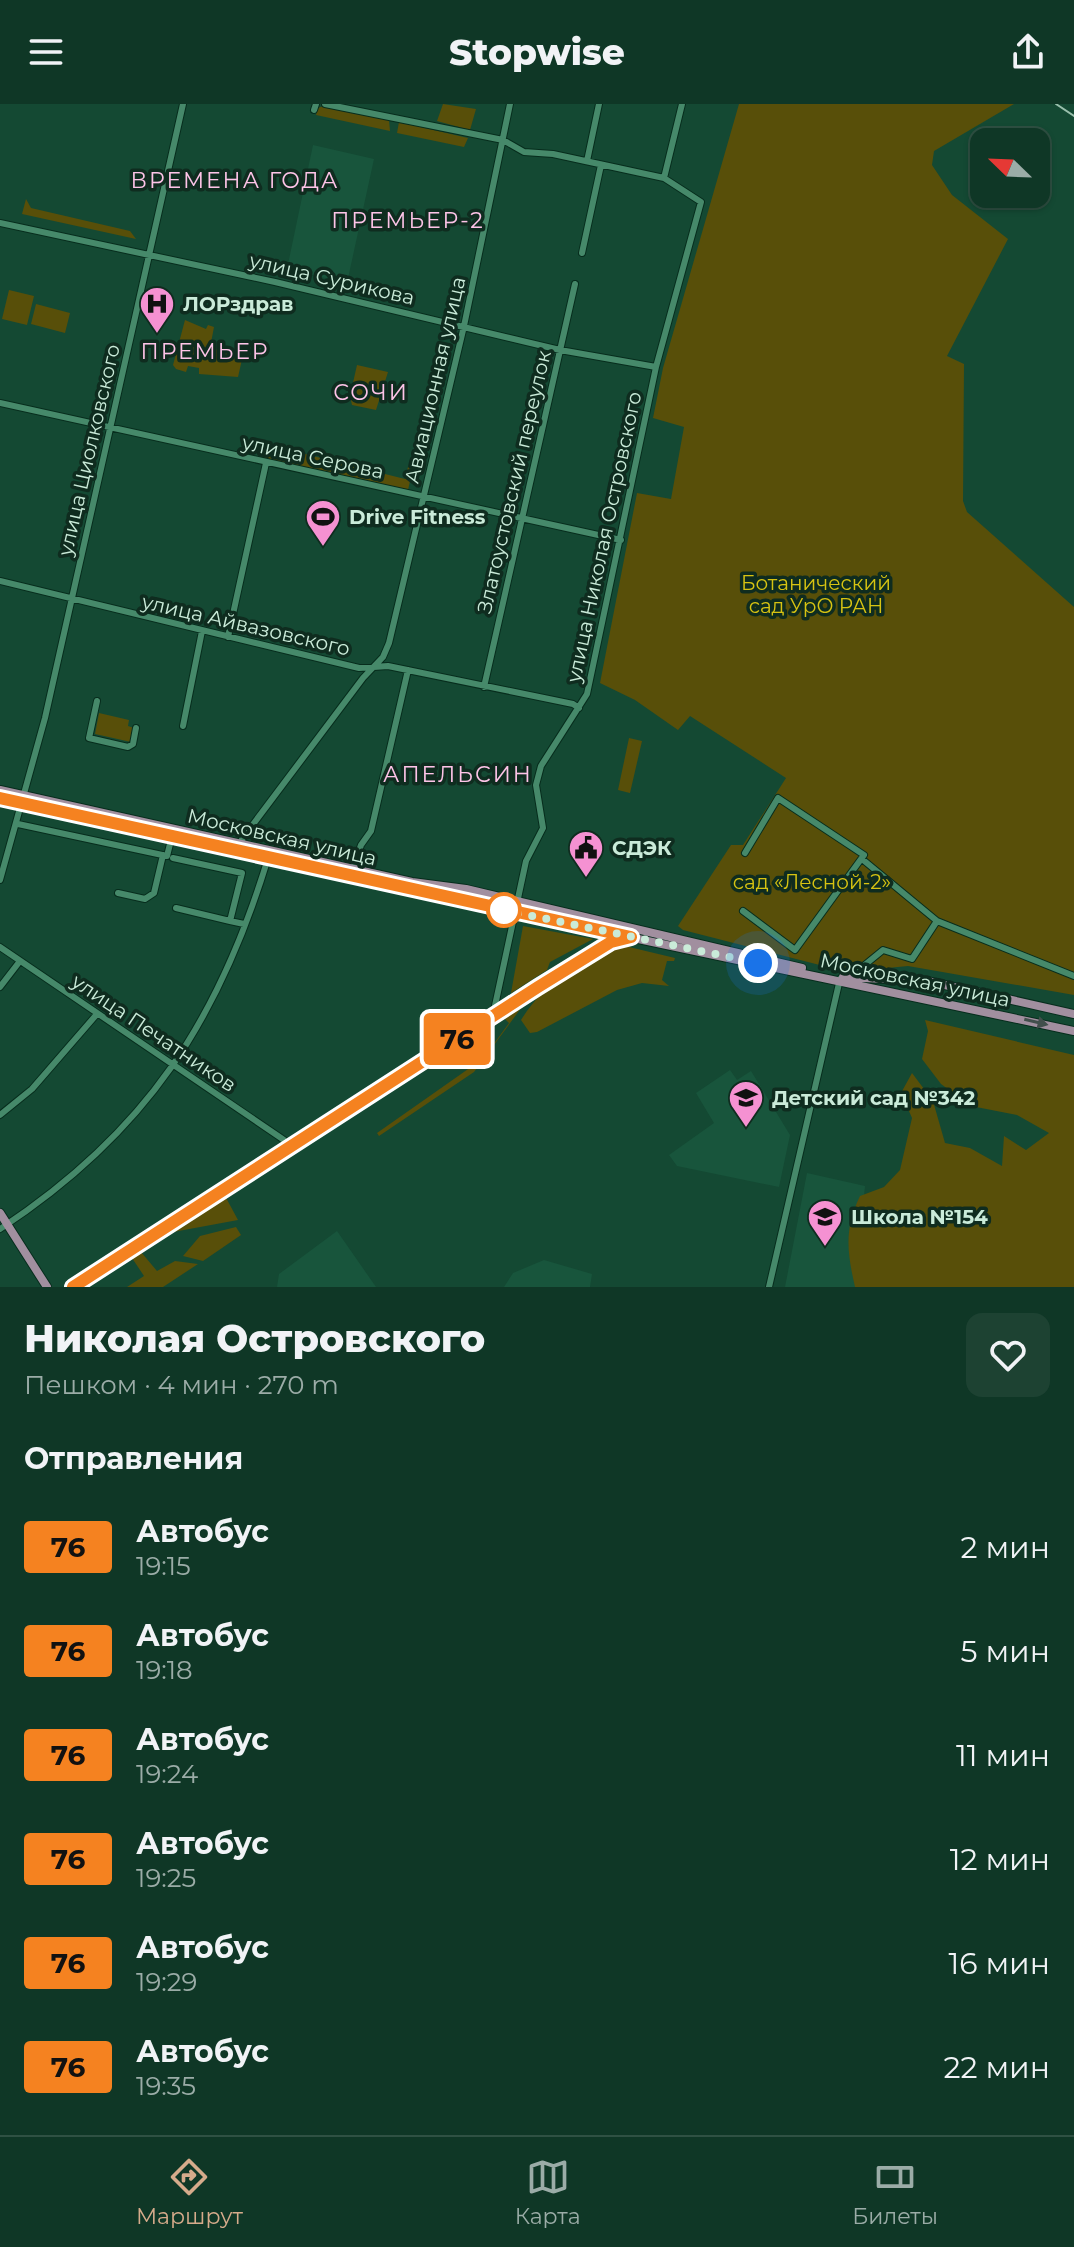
<!DOCTYPE html>
<html lang="ru">
<meta charset="utf-8">
<style>
body{margin:0;font-family:Montserrat,sans-serif;background:#1d4232;color:#f1f3f6;height:100vh;display:flex;flex-direction:column;font-size:30px;white-space:nowrap}
*{box-sizing:border-box;margin:0}
p{font-size:26px;color:#9baca7}
.icon{flex:none;width:44px;height:44px;fill:none;stroke:currentColor;stroke-width:2;stroke-linecap:round;stroke-linejoin:round}
.map{position:relative;height:1183px;overflow:hidden}
.panel{display:flex;flex-direction:column;background:#0f3726;flex:1}
.panel>*{flex:none}
.badge{padding:0 16px;border-radius:6px;font-size:28px;line-height:52px}
.needle{width:52px;rotate:293deg}
.fabs{position:absolute;left:970px;top:24px;display:grid;gap:16px}
.fabs a{display:grid;place-items:center;width:80px;height:80px;border-radius:16px;background:#0f3726;box-shadow:0 2px 6px #0004,0 0 0 2px #2f5143;font-size:40px}
.you{position:absolute;width:40px;height:40px;margin:-20px;border:6px solid #fff;border-radius:50%;background:#1a73e8;box-shadow:0 0 0 12px #1a73e833}
.map>.badge{position:absolute;translate:-50% -50%;box-shadow:0 0 0 4px #fff}
h2{padding:0 24px;font-size:30px;line-height:72px}
.round{display:grid;place-items:center;flex:none;width:84px;height:84px;border-radius:16px;background:#1d4232}
.headline{display:flex;align-items:center;justify-content:space-between;height:136px;padding:0 24px}
h1{font-size:38px;font-weight:800;line-height:60px}
ul{padding:0;list-style:none}
li{display:flex;align-items:center;gap:24px;height:104px;padding:0 24px}
li div{flex:1}
li b{display:block;font-size:30px}
li em{font-style:normal}
li .badge{min-width:88px;font-weight:700;text-align:center}
header{display:flex;justify-content:space-between;align-items:center;height:104px;padding:0 24px;background:#0f3726;font-size:36px;font-weight:800}
.dock{display:flex;justify-content:space-around;align-items:center;height:112px;border-top:2px solid #2f5143;background:#0f3726;font-size:22px;color:#9baca7}
.dock a{display:grid;justify-items:center;gap:4px}
.dock .selected{color:#d6ab8b}
.map>svg:first-child{display:block}
.built{fill:#18553c}
.green{fill:#584f09}
.lines{fill:none;stroke-linecap:round;stroke-linejoin:round}
.minor-casing{stroke:#072d1d;stroke-width:8}
.major-casing{stroke:#072d1d;stroke-width:10}
.minor{stroke:#46896a;stroke-width:6}
.major{stroke:#a18f9f;stroke-width:8}
.tram{stroke:#99bfac;stroke-width:2}
.oneway{fill:#424f4c}
.line-casing{stroke:#fff;stroke-width:18}
.line{stroke:#f58220;stroke-width:12}
.walk{stroke:#caebd9;stroke-width:8;stroke-dasharray:0 14.4}
.stop-dot{fill:#fff;stroke:#f58220;stroke-width:4}
.labels{text-anchor:middle;stroke-width:7;stroke-linejoin:round;paint-order:stroke}
.street-label{font-size:20px;fill:#caebd9;stroke:#0f2c1f}
.poi-label{font-size:20px;font-weight:bold;fill:#caebd9;stroke:#0f2c1f;text-anchor:start}
.park-label{font-size:20px;fill:#d7c312;stroke:#0f2c1f}
.neighbourhood-label{font-size:22px;letter-spacing:2px;fill:#fec4e8;stroke:#0f2c1f}
</style>
<header><svg class="icon" aria-label="menu" viewBox="0 0 24 24"><path d="M4 6h16M4 12h16M4 18h16"/></svg>Stopwise<svg class="icon" aria-label="share" viewBox="0 0 24 24"><path d="M12 15V3M7 8l5-5 5 5M5 13v7h14v-7"/></svg></header>
<div class="map">
<svg width="1074" height="1183" viewBox="0 0 1074 1183">
<rect width="100%" height="100%" fill="#144933"/>
<!-- built -->
<path class="built" d="M313,41l61,14 -27,124 -60,-14z
M730,966l7,10 14,-9 39,64 -11,52 -102,-21 -8,-11 45,-32 -18,-30z
M807,1069l58,13 -10,101h-70z
M337,1127l39,56h-99l2,-13z
M544,1156l48,14 -2,13h-86l9,-14z"/>
<!-- green -->
<path class="green" d="M443,0l33,5 -6,21 -33,-9z
M739,0h275l-80,47 -2,14 20,30 56,44 -61,117 17,8 -1,137 4,11 107,95v388l-166,-29 -61,6 -164,-42 -5,-4 53,-81h12l43,-67 -96,-62 -12,14 -43,-30 -35,-17 37,-190 34,6 13,-72 -31,-9 10,-50z
M323,2l66,14 1,11 -74,-16 2,-7z
M399,18l69,16 -4,9 -67,-14z
M26,95l5,9 99,23 6,8 -114,-25z
M9,186l25,6 -7,29 -25,-6z
M36,200l34,9 -5,20 -34,-9z
M185,216l21,9 2,-4 6,2 -4,21 33,7 -5,22 -39,-3v-6l-11,-2 -2,6 -10,-3 -3,-4z
M357,261l31,7 -12,38 -24,-5 -2,-9z
M269,341l136,34 3,-12 5,1 -5,22 -143,-31z
M99,609l30,7 -1,6 6,2 -3,14 -36,-8z
M629,634l13,3 -12,52 -12,-3z
M523,822l70,13 -43,23 -3,8 -36,23z
M625,842l50,12 -1,3h-7l-5,19 7,6 -27,-3 -25,7 -80,42 -7,1 -9,-13c25,-40 60,-58 104,-74z
M530,892l-56,76 -95,64 -2,-3 104,-73 -2,-4 11,-7 19,-26 -8,-8z
M925,916l149,35v232h-219c-8,-35 -11,-58 5,-91l24,-9 16,-17 12,-52 -11,-25 11,-20 21,28 12,42 25,5 32,18 2,-30 22,14 23,-17 -32,-18 -46,-9 -30,-22 -19,-25 6,-28z
M224,1090l14,26 -81,15z
M236,1123l5,8 -38,26 -20,-5 17,-20z
M141,1148l16,19 18,-10 23,3 -35,23h-36l17,-11 -12,-18z"/>
<g class="lines">
<defs>
<path id="minor" d="M325,0l178,36 21,12 29,2 111,24 37,24 -45,165 -69,327 -46,72 -5,19 7,43 -17,33 -33,154
M314,6l2,-6
M587,57l12,-57
M664,74l18,-74
M0,119l275,59 285,68 96,17
M582,149l19,-88
M0,299l621,137
M0,477l359,87 29,-2 185,38 6,4
M228,533l38,-174
M484,583l91,-403
M97,597l-8,37 39,9 5,-3 3,-16
M183,622l19,-95
M18,720l149,32 5,-20
M243,741l-1,-6 121,-161 20,-21 6,-14 75,-317 46,-222
M173,754l69,15 -12,48 14,3
M862,755l75,62 137,55
M353,765l8,-24 10,-14 37,-161
M0,776l45,-162 138,-614
M118,789l27,6 9,-6 9,-38
M176,804l54,13
M743,807l52,39 69,-95 -86,-57 -33,55
M0,843l284,193 4,8
M850,873l33,-27 29,9 25,-38
M0,883l20,-26
M0,1011l32,-26 65,-75
M0,1125c146,-96 219,-208 269,-374
M73,1183l465,-300 73,-45 15,-4
M769,1183l71,-308"/>
<path id="major" d="M0,686l412,92 54,7 336,79
M0,694l643,142 431,91
M843,873l84,4 147,33
M0,1109l47,74"/>
</defs>
<!-- minor casing -->
<use href="#minor" class="minor-casing"/>
<!-- major casing -->
<use href="#major" class="major-casing"/>
<!-- minor -->
<use href="#minor" class="minor"/>
<!-- major -->
<use href="#major" class="major"/>
<!-- tram -->
<path class="tram" d="M1056,0l18,12"/>
</g>
<!-- one-way arrows -->
<defs><path id="oneway-solid" d="M-6-.8H1V-3.2L6.5 0L1 3.2V.8H-6Z" transform="scale(2)"/></defs>
<use class="oneway" href="#oneway-solid" transform="translate(1036 918) rotate(13)"/>
<g class="lines">
<defs>
<path id="line" d="M0,694l631,139 -20,5 -73,45 -465,300"/>
</defs>
<!-- line casing -->
<use href="#line" class="line-casing"/>
<!-- line -->
<use href="#line" class="line"/>
<!-- walk -->
<path class="walk" d="M504,806l254,53"/>
</g>
<!-- icons -->
<defs>
<symbol id="hospital-pin" viewBox="-11 -11 22 30"><path d="M0 17L-7.5 6A9.5 9.5 0 1 1 7.5 6Z" fill="#f591d2" stroke="#0f2c1f"/><path d="M-5-5h3v3.5h4V-5h3V5h-3V1.5h-4V5h-3Z" fill="#111"/></symbol>
<symbol id="stadium-pin" viewBox="-11 -11 22 30"><path d="M0 17L-7.5 6A9.5 9.5 0 1 1 7.5 6Z" fill="#f591d2" stroke="#0f2c1f"/><path d="M0-5a6.5 5 0 1 0 0 10a6.5 5 0 1 0 0-10ZM-3.5-1.8h7v3.6h-7Z" fill="#111"/></symbol>
<symbol id="civic-pin" viewBox="-11 -11 22 30"><path d="M0 17L-7.5 6A9.5 9.5 0 1 1 7.5 6Z" fill="#f591d2" stroke="#0f2c1f"/><path d="M-.6-6.5H3V-4.5H.6V-3L4-1V1h2V6H-6V1h2V-1L-.6-3ZM-1.2 2.5V6h2.4V2.5Z" fill="#111"/></symbol>
<symbol id="school-pin" viewBox="-11 -11 22 30"><path d="M0 17L-7.5 6A9.5 9.5 0 1 1 7.5 6Z" fill="#f591d2" stroke="#0f2c1f"/><path d="M0-5L7-2L0 1L-7-2ZM-4 1L0 2.5L4 1V4Q0 6-4 4Z" fill="#111"/></symbol>
</defs>
<g fill-rule="evenodd">
<use href="#hospital-pin" x="137" y="180" width="40" height="54"/>
<use href="#stadium-pin" x="303" y="393" width="40" height="54"/>
<use href="#civic-pin" x="566" y="724" width="40" height="54"/>
<use href="#school-pin" x="726" y="974" width="40" height="54"/>
<use href="#school-pin" x="805" y="1093" width="40" height="54"/>
</g>
<!-- markers -->
<circle class="stop-dot" cx="504" cy="806" r="16"/>
<g class="labels">
<!-- street labels -->
<g class="street-label">
<text transform="translate(332 175) rotate(13)" y="7">улица Сурикова</text>
<text transform="translate(435 276) rotate(-77)" y="7">Авиационная улица</text>
<text transform="translate(89 346) rotate(-77)" y="7">улица Циолковского</text>
<text transform="translate(313 353) rotate(12)" y="7">улица Серова</text>
<text transform="translate(514 378) rotate(-77)" y="7">Златоустовский переулок</text>
<text transform="translate(604 433) rotate(-78)" y="7">улица Николая Островского</text>
<text transform="translate(246 521) rotate(13)" y="7">улица Айвазовского</text>
<text transform="translate(282 733) rotate(13)" y="7">Московская улица</text>
<text transform="translate(915 876) rotate(12)" y="7">Московская улица</text>
<text transform="translate(154 929) rotate(34)" y="7">улица Печатников</text>
</g>
<!-- poi labels -->
<g class="poi-label">
<text x="183" y="207">ЛОРздрав</text>
<text x="349" y="420">Drive Fitness</text>
<text x="612" y="751">СДЭК</text>
<text x="772" y="1001">Детский сад №342</text>
<text x="851" y="1120">Школа №154</text>
</g>
<!-- park labels -->
<g class="park-label">
<text x="816" y="486">Ботанический<tspan x="816" dy="23">сад УрО РАН</tspan></text>
<text x="812" y="785">сад «Лесной-2»</text>
</g>
<!-- neighbourhood labels -->
<g class="neighbourhood-label">
<text x="235" y="84">ВРЕМЕНА ГОДА</text>
<text x="408" y="124">ПРЕМЬЕР-2</text>
<text x="205" y="255">ПРЕМЬЕР</text>
<text x="371" y="296">СОЧИ</text>
<text x="458" y="678">АПЕЛЬСИН</text>
</g>
</g>
</svg>
<div class="fabs">
<a><svg class="needle" viewBox="-14 -14 28 28"><path d="M0-13l5 13h-10z" fill="#e53935"/><path d="M0 13l5-13h-10z" fill="#9baca7"/></svg></a>
</div>
<div class="you" style="left:758px;top:859px"></div>
<b class="badge" style="left:457px;top:935px;background:#f58220;color:#111">76</b>
</div>
<section class="panel">
<div class="headline"><div><h1>Николая Островского</h1><p>Пешком · 4 мин · 270 m</p></div><a class="round"><svg class="icon" aria-label="heart" viewBox="0 0 24 24"><path d="M12 20l-8-8c-3-5 5-10 8-4 3-6 11-1 8 4z"/></svg></a></div>
<h2>Отправления</h2>
<ul>
<li><span class="badge" style="background:#f58220;color:#111">76</span><div><b>Автобус</b><p>19:15</p></div><em>2 мин</em></li>
<li><span class="badge" style="background:#f58220;color:#111">76</span><div><b>Автобус</b><p>19:18</p></div><em>5 мин</em></li>
<li><span class="badge" style="background:#f58220;color:#111">76</span><div><b>Автобус</b><p>19:24</p></div><em>11 мин</em></li>
<li><span class="badge" style="background:#f58220;color:#111">76</span><div><b>Автобус</b><p>19:25</p></div><em>12 мин</em></li>
<li><span class="badge" style="background:#f58220;color:#111">76</span><div><b>Автобус</b><p>19:29</p></div><em>16 мин</em></li>
<li><span class="badge" style="background:#f58220;color:#111">76</span><div><b>Автобус</b><p>19:35</p></div><em>22 мин</em></li>
</ul>
</section>
<nav class="dock">
<a class="selected"><svg class="icon" aria-label="directions" viewBox="0 0 24 24"><path d="M12 3l9 9-9 9-9-9zM9 14v-3h6M13 9l2 2-2 2"/></svg>Маршрут</a>
<a><svg class="icon" aria-label="map" viewBox="0 0 24 24"><path d="M3 6l6-2 6 2 6-2v14l-6 2-6-2-6 2zM9 4v14M15 6v14"/></svg>Карта</a>
<a><svg class="icon" aria-label="tickets" viewBox="0 0 24 24"><path d="M3 7h18v10H3zM15 7v10"/></svg>Билеты</a>
</nav>
